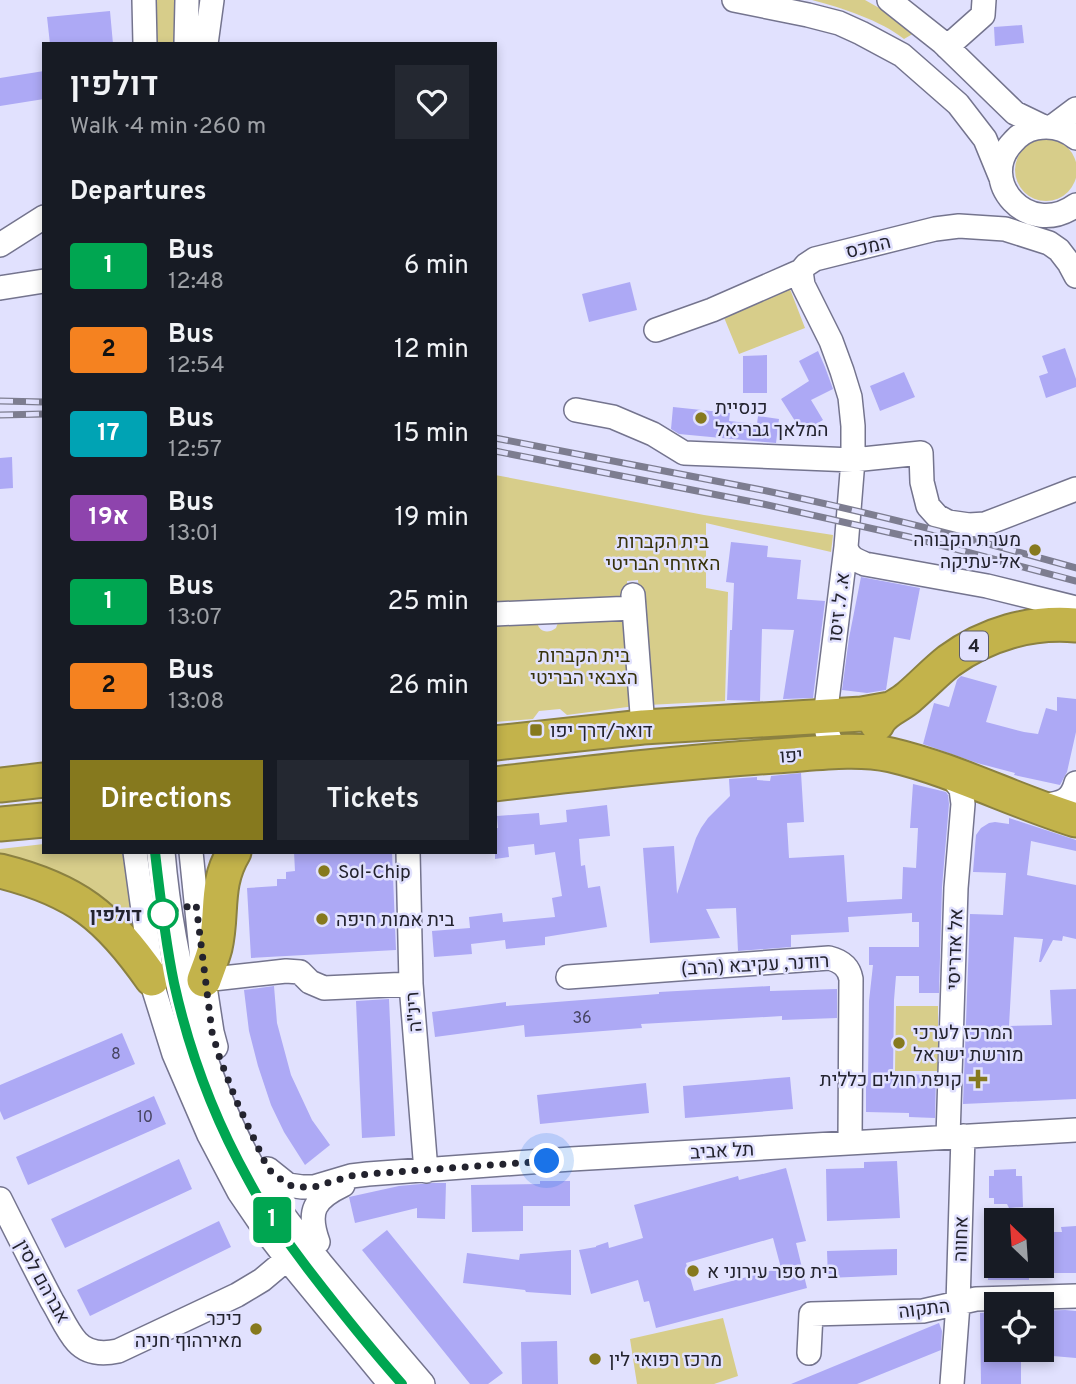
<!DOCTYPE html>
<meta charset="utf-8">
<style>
body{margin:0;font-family:Overpass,Heebo,sans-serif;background:#242831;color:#f1f3f6;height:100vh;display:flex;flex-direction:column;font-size:26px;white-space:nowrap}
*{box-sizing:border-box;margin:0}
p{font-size:23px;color:#9ea1a6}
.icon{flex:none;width:38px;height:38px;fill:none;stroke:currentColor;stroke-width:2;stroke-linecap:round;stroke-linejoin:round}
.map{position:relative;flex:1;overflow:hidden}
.sheet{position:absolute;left:42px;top:42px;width:455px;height:812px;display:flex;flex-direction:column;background:#171b24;border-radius:0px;box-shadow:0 4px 10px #0003}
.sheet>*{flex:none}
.badge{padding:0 14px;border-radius:5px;font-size:24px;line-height:46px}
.needle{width:46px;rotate:335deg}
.tools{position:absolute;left:984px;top:1208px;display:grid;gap:14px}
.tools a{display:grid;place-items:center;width:70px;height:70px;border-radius:0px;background:#171b24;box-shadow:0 4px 10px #0003;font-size:35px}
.you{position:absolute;width:35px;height:35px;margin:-18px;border:5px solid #fff;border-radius:50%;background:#1a73e8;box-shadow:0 0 0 10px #1a73e833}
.map>.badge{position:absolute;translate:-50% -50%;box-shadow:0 0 0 4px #fff}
h2{padding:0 28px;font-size:26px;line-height:63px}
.round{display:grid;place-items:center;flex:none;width:74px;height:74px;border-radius:0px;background:#242831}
.overview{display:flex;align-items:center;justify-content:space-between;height:119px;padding:0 28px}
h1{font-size:33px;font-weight:600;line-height:52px}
.action{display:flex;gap:14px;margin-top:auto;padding:14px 28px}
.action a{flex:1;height:80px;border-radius:0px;background:#86791e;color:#fff;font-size:28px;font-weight:600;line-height:80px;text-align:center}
.action a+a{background:#242831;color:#f1f3f6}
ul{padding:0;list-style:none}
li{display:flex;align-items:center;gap:21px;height:84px;padding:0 28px}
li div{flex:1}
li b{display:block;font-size:26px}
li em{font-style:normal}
li .badge{min-width:77px;font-weight:700;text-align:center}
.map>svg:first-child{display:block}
.green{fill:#d7cd8a}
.building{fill:#ada9f5;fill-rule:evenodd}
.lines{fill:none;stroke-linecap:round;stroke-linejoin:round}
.minor-casing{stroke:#74748e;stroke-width:26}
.highway-casing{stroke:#8b8141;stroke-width:37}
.minor{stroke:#fff;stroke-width:23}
.highway{stroke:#c3b34b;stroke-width:33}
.rail-casing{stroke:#7d7d90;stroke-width:7}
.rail{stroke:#e1e1fe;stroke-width:4.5;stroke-dasharray:13;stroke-linecap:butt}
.line-casing{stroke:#fff;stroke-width:16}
.line{stroke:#00a651;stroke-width:10}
.walk{stroke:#23232e;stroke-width:7;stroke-dasharray:0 12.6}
.poi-dot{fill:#86791e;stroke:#e1e1fe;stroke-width:2.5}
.stop-dot{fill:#fff;stroke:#00a651;stroke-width:3.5}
.labels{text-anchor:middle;stroke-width:5;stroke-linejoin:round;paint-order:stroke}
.number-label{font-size:16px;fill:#464460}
.shield{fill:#e1e1fe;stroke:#5c5c6c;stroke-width:2}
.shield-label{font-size:18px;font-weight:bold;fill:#23232e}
.street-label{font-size:19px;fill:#23232e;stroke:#e1e1fe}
.poi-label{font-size:19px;fill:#23232e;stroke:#e1e1fe;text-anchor:start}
.park-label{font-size:19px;fill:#36310a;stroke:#e1e1fe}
.stop-label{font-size:19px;font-weight:bold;fill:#23232e;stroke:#e1e1fe;text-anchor:end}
</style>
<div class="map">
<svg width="1076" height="1384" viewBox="0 0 1076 1384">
<rect width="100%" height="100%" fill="#e1e1fe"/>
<!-- green -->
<path class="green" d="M152,0h28l1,44h-26z
M812,0h53l37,21 14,11 -12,7c-22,-18 -64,-32 -92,-39z
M1015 170a31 31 0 1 1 62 0a31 31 0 1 1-62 0Z
M790,289l15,39 -66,26 -16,-39z
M495,475l209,40 129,20 -2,17 -125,-29v65l22,4 -3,109 -77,4 -10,-125 -11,1 1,22 -133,6z
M629,617l6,89 -68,9 -7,-6 -21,2 -6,8 -38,3v-99l42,-2c1,10 10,14 19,7l3,-8z
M44,844v8h78l16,85c-17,-16 -38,-39 -56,-52 -23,-16 -55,-21 -82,-27v-9z
M896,1006h42v65h-43z
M723,1318l15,58 -24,8h-77l-7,-45z"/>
<!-- building -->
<path class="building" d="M110,11l3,33h-63l-3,-27z
M1022,25l2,18 -29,3 -1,-19z
M44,71v28l-44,7v-28z
M630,282l7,28 -48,12 -7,-28z
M1065,348l11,31v8l-30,11 -7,-22 9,-3 -6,-17z
M818,351l7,16 8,22 -22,11 12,20 -21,12 -21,-33 28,-18 -10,-20z
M767,355v38h-24v-37z
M904,372l11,25 -35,14 -10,-25z
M673,407l57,6 -1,8 28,3 1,-8 21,3 -3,24 -97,-9 -8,-5z
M12,457l1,31 -13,1v-31z
M731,542l37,4 -1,11 34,3 -4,39 28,2 -12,97 -30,1 11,-69 -32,-1 -2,72 -33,-1 3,-70h2l2,-47 -8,-1z
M861,577l59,11 -10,52 -16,-3 -8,53 -19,3 -25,-3 7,-52z
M961,676l36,10 -11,36 38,10 14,2 8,-26 11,3v-14l19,2v33l-9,40 -7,13 -46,-10 1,-2 -38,-10 -54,-19 11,-41 15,4 8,-27z
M801,773l3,49 -17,1 2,35 55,-3 3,47 55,-3 1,-32 13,1 2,-40h-8l3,-44 33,8 2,3 1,9 -7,83 -3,106h-20v-17h-23l-2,24 -1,74 43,1 -1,43 -26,-1v-4l-43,-1v-31h2l1,-80 4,-36h-4v-18h50v-25h-7v-9l-64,4 1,15 -58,3v12l-53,4 -2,-43 -30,1 14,29 -70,5 -7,-95 31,-2 3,48 19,-56 5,-10 7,-10 22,-22 -1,-17 28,-2v3l13,1 1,-5z
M607,805l3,31 -31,3 2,27 4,-1 3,23 12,-2 7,41 -62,10v8l-39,4 -1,-9 -34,4 1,10 -38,3 -2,-26 38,-3 -1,-11 33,-4 1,9 52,-5 -3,-19 10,-2 -7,-44 -20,3 -1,-11 -26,3 1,10 -14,2v-31h3l-1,-12 42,-3 1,12 27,-3 -1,-12z
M1009,818l67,22v11l-45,-10 -4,34 49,10v54l-13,-3 -1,5 -9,-1 -12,22h-2l4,-23 -29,-2 -5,89 43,-1 -2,-35 26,-1v110l-113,5 7,-190 33,1 3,-42 -33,-1 3,-37 5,-7 8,-5 6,-1 14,2z
M294,852h98l4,98 -145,8 -4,-70 30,-2v-7h9v-7l9,-1z
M274,986l3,37 14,52 21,45 18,25 -25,20 -21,-33 -13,-27 -13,-39 -9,-35 -5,-41z
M770,986v5l67,-2v29l-55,2v-4l-141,8 1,4 -117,9 -1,-12 -89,12 -3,-25 74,-10v4l153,-12v-2z
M389,999l6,137 -33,2 -6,-137z
M122,1033l13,31 -131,56 -4,-9v-26z
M790,1077l3,32 -108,9 -2,-32z
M646,1083l3,30 -109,11 -3,-29z
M154,1096l12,28 -138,61 -12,-28z
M179,1159l13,30 -127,59 -14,-29z
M897,1161l3,57 -73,3 -1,-52 38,-1v-6z
M786,1168l20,73 -10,2 11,45 -151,40 -7,-27 -5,1 -6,-22 -47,14 -12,-44 17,-3v-1l12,-4 1,6 34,-10 -9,-33 104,-29 1,4zM773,1238l8,30 -87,23 -8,-28z
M1016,1169v7h6l1,31 -14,1 -2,-4h-13v-6h-5v-22h5v-6z
M540,1181h30v25h-47v25l-51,1 -1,-47 69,-1z
M432,1183h14l-1,36 -28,-1v-10l-62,15 -6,-26 50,-11z
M219,1221l12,26 -141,69 -13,-26z
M1076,1226v47h-35v-41h21l-1,-5z
M387,1230l116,143 -15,11h-18l-108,-134z
M897,1249v26l-69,3 -1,-27z
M571,1250v45l-45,-3 -1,-2 -62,-7 4,-30 52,7 1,-6z
M988,1265h41v15h-41z
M1065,1310l11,1v47l-35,-3v-44z
M995,1312l1,42h25v30h-40l-1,-71z
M939,1323l3,8 -1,19 -84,34h-66z
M557,1341l1,43h-36l-1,-42z"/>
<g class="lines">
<defs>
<path id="minor" d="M144,0l1,44
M734,0l74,15 31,8 22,10 41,22 56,49 27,35 16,39
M889,0l53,42 73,71 29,14
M186,44l1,-44
M206,44l6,-44
M947,47l36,-32 1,-15
M1052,127l24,-18
M1076,138c-12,-10 -25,-13 -40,-10 -10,2 -17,7 -23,14 -37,38 15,98 63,63
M0,245l44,-28
M801,271l2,14 28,56 11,30 8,26 3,29v34l-7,87 -21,170 2,15 8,20
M0,288l44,-7
M656,330l56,-20 89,-39 5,-6 9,-6 120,-30 24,-3 46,3 44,14 10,7 10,13 7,13
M576,410l37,7 40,17 31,19 169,7 68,-7 1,29 6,24 9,10 11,6 21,3 16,-1 91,-35
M846,547c3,11 10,13 19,17l122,22 89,22
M633,595l10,132
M495,614l139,-6
M945,773l9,7 7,9 2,15 -7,84 -8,249
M1037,807c20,-4 33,-2 39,-24
M135,852l19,138 20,64 35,81 30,57 28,41 20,26 103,125
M163,852c10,115 43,239 103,338 16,25 35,48 54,72 34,41 68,81 103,122
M191,852l13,128 8,52 4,15
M408,852l3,132 15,187
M568,977l261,-19c12,3 20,9 22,21l-1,163
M204,980l82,-9 14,1 10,10 14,6 87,-4
M268,1169l20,16 14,2h12l37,-11 17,-2 203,-15 505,-29
M0,1199c17,34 34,68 52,102 8,13 15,30 25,41 11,12 27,12 41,9l119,-56 25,-15 25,-21
M318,1242c-11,-31 -4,-43 25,-57
M809,1353l2,-39 112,-3 53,-12 100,-3
M952,1384l6,-80 5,-168"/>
<path id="highway" d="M877,724c6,-14 21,-17 32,-27 14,-12 26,-25 40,-36 37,-27 82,-40 127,-36
M495,743l148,-16 219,-13 28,-5
M495,784c93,-11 186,-22 280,-28 36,-2 80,-9 116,-1 64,15 123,46 185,65
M0,785l44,-5
M0,824l44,-4
M0,871c76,19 108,45 152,108
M204,980c4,-11 8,-21 11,-32 8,-34 -1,-63 19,-96"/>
</defs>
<!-- minor casing -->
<use href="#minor" class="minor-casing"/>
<!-- highway casing -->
<use href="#highway" class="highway-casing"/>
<!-- minor -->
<use href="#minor" class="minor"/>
<!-- highway -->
<use href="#highway" class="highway"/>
<defs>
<path id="rail" d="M0,401l44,1
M0,415l44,-1
M495,438c91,18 181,35 272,53 104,22 207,48 309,77
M495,451l268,53 151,34 162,43"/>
</defs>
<!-- rail casing -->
<use href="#rail" class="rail-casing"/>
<!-- rail -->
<use href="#rail" class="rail"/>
</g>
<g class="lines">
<defs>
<path id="line" d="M155,852c5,44 10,88 19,131 15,68 41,137 75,198 17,32 38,60 59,88 30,39 61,78 94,115"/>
</defs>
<!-- line casing -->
<use href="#line" class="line-casing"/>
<!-- line -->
<use href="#line" class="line"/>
<!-- walk -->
<path class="walk" d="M163,914l33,-10 16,128 8,27 16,41 32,69 20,16 14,2h12l37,-11 17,-2 179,-13"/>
</g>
<!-- markers -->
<g class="poi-dot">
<circle cx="701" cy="418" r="7"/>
<circle cx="1035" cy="550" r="7"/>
<rect x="529" y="723" width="14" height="14" rx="3.5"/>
<circle cx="324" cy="871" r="7"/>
<circle cx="322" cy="919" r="7"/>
<circle cx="899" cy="1043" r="7"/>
<path d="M974.5 1068.5h7v7h7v7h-7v7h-7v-7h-7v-7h7z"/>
<circle cx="693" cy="1271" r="7"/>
<circle cx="256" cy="1329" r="7"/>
<circle cx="595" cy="1359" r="7"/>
</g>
<circle class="stop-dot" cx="163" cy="914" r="14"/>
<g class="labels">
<!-- number labels -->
<g class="number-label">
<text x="582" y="1023">36</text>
<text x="116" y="1059">8</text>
<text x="145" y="1122">10</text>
</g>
<!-- shield labels -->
<rect class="shield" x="960" y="631.5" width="28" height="29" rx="5"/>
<g class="shield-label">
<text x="974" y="652">4</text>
</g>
<!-- street labels -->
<g class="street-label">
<text transform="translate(868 246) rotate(-14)" y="7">המכס</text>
<text transform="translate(838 607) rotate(-83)" y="7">א. ל. זיסו</text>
<text transform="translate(791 755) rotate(-4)" y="7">יפו</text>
<text transform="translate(954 949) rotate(-88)" y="7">אל אדריסי</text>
<text transform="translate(755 964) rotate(-3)" y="7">רודנר, עקיבא (הרב)</text>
<text transform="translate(413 1012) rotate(-95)" y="7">רינ"ה</text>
<text transform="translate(722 1150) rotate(-3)" y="7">תל אביב</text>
<text transform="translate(960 1239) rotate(-88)" y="7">אחווה</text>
<text transform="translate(43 1281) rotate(61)" y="7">אברהם לסין</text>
<text transform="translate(924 1308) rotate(-7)" y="7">התקוה</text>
</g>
<!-- poi labels -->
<g class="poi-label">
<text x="715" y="414">כנסיית<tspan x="715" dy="22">המלאך גבריאל</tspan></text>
<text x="1021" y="546" text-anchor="end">מערת הקבורה<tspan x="1021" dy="22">אל-עתיקה</tspan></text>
<text x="550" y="737">דואר/דרך יפו</text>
<text x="338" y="878">Sol-Chip</text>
<text x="336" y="926">בית אמות חיפה</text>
<text x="913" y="1039">המרכז לערכי<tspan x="913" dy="22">מורשת ישראל</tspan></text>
<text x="962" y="1086" text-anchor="end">קופת חולים כללית</text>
<text x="707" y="1278">בית ספר עירוני א</text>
<text x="242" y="1325" text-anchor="end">כיכר<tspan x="242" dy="22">מאירהוף חניה</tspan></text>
<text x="609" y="1366">מרכז רפואי לין</text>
</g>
<!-- park labels -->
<g class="park-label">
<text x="663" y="548">בית הקברות<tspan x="663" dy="22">האזרחי הבריטי</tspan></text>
<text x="584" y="662">בית הקברות<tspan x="584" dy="22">הצבאי הבריטי</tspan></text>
</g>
<!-- stop labels -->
<g class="stop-label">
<text x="142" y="921">דולפין</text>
</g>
</g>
</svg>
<div class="tools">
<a><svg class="needle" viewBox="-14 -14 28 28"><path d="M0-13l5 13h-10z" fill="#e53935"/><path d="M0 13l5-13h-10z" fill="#9ea1a6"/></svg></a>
<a><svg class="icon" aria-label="locate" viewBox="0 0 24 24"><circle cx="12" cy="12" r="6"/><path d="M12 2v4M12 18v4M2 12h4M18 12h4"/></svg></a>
</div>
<div class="you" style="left:547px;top:1161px"></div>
<b class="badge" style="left:272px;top:1220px;background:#00a651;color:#fff">1</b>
<section class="sheet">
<div class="overview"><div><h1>דולפין</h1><p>Walk · 4 min · 260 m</p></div><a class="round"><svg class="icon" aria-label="heart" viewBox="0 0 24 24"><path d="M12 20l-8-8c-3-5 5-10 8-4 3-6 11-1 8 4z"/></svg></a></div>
<h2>Departures</h2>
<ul>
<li><span class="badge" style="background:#00a651;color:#fff">1</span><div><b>Bus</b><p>12:48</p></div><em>6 min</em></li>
<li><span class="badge" style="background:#f58220;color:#111">2</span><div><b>Bus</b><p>12:54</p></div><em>12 min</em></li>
<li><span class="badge" style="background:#00a3b4;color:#fff">17</span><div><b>Bus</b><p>12:57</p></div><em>15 min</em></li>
<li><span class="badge" style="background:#8e44ad;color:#fff">19א</span><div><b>Bus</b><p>13:01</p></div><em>19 min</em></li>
<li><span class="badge" style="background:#00a651;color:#fff">1</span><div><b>Bus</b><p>13:07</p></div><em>25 min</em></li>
<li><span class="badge" style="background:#f58220;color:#111">2</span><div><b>Bus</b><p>13:08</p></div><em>26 min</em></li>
</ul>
<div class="action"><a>Directions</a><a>Tickets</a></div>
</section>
</div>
